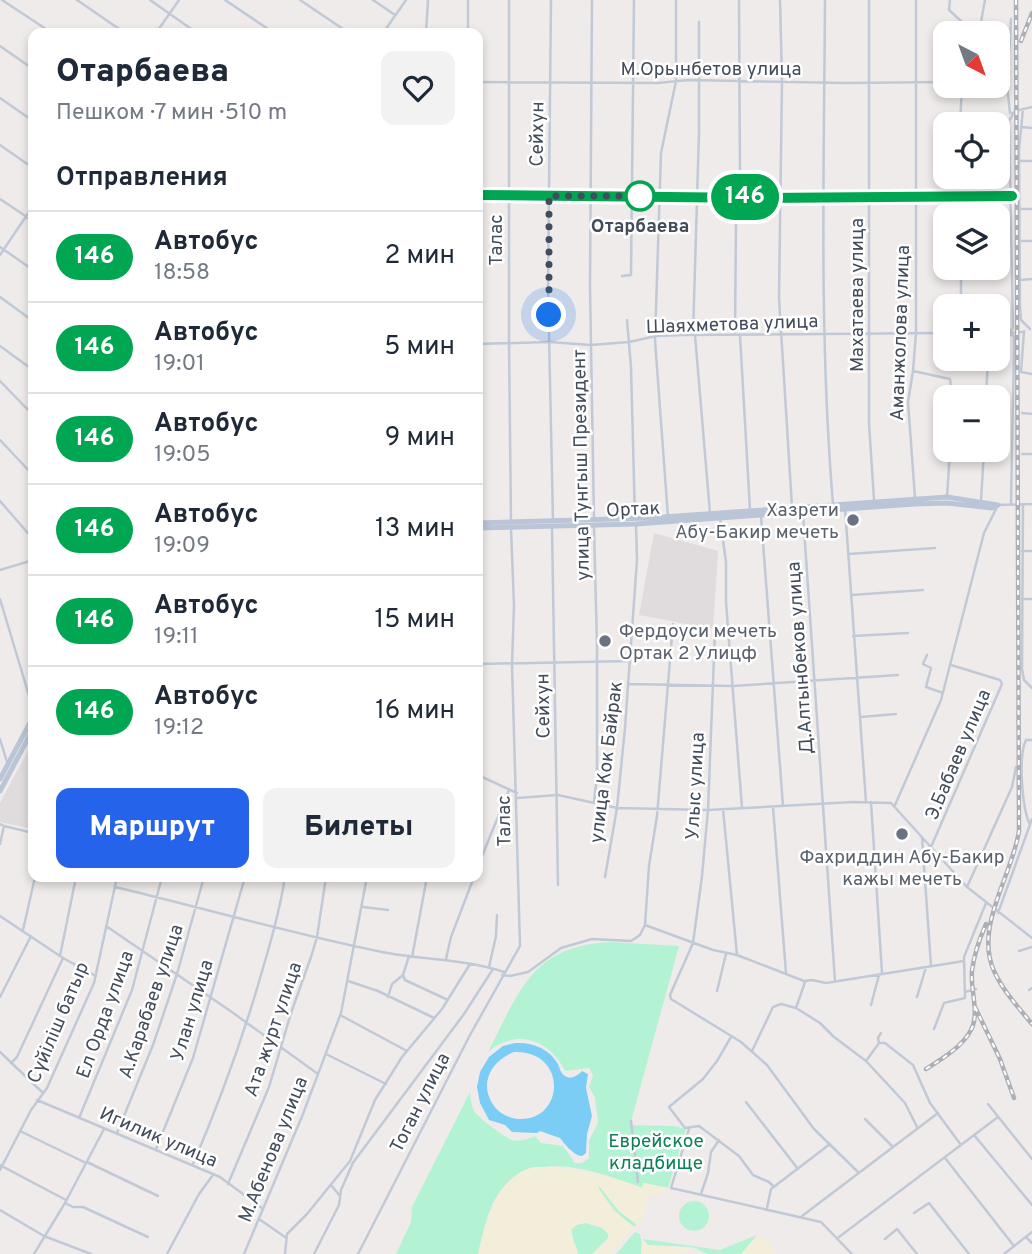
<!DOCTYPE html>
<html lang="ru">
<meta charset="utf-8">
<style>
body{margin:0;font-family:Overpass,sans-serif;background:#f2f2f3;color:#1f2937;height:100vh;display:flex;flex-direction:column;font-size:26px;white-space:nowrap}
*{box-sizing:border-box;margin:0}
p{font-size:23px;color:#747a83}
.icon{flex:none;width:38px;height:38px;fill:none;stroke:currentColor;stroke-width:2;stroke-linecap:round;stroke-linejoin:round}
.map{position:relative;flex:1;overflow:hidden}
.side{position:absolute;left:28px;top:28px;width:455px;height:854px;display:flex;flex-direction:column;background:#fff;border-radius:14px;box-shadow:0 4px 10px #0003}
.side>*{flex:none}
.badge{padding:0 14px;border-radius:23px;font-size:24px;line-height:46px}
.needle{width:46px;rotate:139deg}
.fabs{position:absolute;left:933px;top:21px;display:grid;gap:14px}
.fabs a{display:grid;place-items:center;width:77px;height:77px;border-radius:14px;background:#fff;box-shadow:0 4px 10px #0003;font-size:35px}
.you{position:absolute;width:35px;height:35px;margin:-18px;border:5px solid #fff;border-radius:50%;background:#1a73e8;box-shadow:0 0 0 10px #1a73e833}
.map>.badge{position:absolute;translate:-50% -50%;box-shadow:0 0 0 4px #fff}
h2{padding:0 28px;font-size:26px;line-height:63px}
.round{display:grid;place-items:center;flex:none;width:74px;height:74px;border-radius:14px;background:#f2f2f3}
.overview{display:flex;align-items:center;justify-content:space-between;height:119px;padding:0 28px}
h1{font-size:33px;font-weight:800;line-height:52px}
.primary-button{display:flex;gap:14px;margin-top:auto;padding:14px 28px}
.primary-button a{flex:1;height:80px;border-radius:14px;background:#2563eb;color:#fff;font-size:28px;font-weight:800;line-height:80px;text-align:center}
.primary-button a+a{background:#f2f2f3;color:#1f2937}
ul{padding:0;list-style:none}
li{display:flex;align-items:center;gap:21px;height:91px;padding:0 28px;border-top:2px solid #e0e1e3}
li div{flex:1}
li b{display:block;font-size:26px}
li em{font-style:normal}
li .badge{min-width:77px;font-weight:700;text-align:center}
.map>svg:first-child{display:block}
.education{fill:#e0dcdd}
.green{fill:#b3f3d3}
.sand{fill:#f3eed9}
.water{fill:#7bcdf5;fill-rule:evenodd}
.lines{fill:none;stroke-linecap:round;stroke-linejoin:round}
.street{stroke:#c0c9d5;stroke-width:2.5}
.secondary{stroke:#bbc5d8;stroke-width:5}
.rail-casing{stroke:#adafb7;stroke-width:4.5}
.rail{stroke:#fff;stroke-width:2;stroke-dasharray:5;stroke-linecap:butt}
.line-casing{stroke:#fff;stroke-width:16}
.line{stroke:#00a651;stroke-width:10}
.walk{stroke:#424c5b;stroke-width:7;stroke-dasharray:0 12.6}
.stop-dot{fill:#fff;stroke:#00a651;stroke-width:3.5}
.worship-dot{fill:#6b7280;stroke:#fff;stroke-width:2.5}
.labels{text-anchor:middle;stroke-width:5;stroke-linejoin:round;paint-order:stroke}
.street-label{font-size:19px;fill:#424c5b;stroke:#fff}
.stop-label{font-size:19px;font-weight:bold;fill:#424c5b;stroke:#fff}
.worship-label{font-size:19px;fill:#5b616d;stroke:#fff;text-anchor:end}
.park-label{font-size:19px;fill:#0c8356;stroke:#fff}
</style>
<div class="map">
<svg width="1032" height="1254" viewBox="0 0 1032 1254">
<rect width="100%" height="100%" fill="#efebeb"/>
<!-- education -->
<path class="education" d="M654,533l64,18 -5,78 -74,-14z
M31,745l2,1v83l-33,-7v-19z"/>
<!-- green -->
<path class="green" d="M610,942l69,4 -49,179 44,1 12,3 -18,59 -24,-5 -1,5c-42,-15 -106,-41 -141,1 -14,16 -19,45 -24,65h-82l15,-32 1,-15 58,-115c1,6 1,12 3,17 1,6 33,29 39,31 8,2 16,-1 23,-4l6,7 22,3 12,17h7l7,-5v-17l9,-19 -3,-25 -6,-10 4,-12 -4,-7 -24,3c-15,-32 -50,-43 -77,-19 32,-62 44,-106 122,-110z
M597,1185l3,2 19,24 17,13 -2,3c-17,-11 -27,-25 -37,-42z
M679 1216a15 15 0 1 1 30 0a15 15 0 1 1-30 0Z
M585,1223l20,6 4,8 -17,17h-15l-6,-24 5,-5z
M635,1232l5,2 2,9 -1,11h-25z
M757,1235l-16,19h-33l-17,-7 -43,-2 -5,-6 77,11z"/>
<!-- sand -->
<path class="sand" d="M534,1167c43,0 68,7 108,21l1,-5 25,5 -6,6 -13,2 -8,27 -5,1 -17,-13 -19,-24 -3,-1 16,24 21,17 -23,27h-19l15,-12 2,-7c-8,-12 -28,-17 -38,-5l2,10 5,11 -1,3h-99c8,-32 18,-78 56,-87z
M757,1235l14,8v4l6,7h-36z
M644,1242l4,3 51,4 -23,5h-35l1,-11z"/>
<!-- water -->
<path class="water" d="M515,1043c17,-1 34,5 43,21 2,5 3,11 9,13 6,2 11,-2 15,-6l6,3 -2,14 6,28 -5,18 -1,19 -4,3c-8,0 -18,-13 -22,-18l-20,-7 -3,2 -25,-1 -7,-7 -16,-5 -9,-17 -3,-16 3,-15 9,-15 14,-11zM514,1052c54,-2 51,69 5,67 -11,-1 -21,-6 -27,-16 -13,-22 1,-43 22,-51z"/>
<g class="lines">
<!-- street -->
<path class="street" d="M2,0l50,33
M77,0l48,33
M150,0l47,33
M225,0l49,33
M300,0l49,33
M373,0l22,15
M468,0v33
M509,0v342l2,180
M551,0l-3,288 5,232
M592,0l-2,286 4,234
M780,0l2,81 -3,217 13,209
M825,0c-1,168 -6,337 8,504
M869,0v423l5,77
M950,0l-1,10 12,11v12
M962,28l17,3
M156,33l23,-33
M383,33l23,-33
M426,33l2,-33
M979,33l6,-33
M0,46l33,23
M998,47l9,2 2,4 -2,32 3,28h2
M1009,53l2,-34
M998,81l9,4
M478,82l180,1 30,-3 158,3 99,-1
M0,98l33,23
M1023,109l-4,41 1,155 1,15 9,9
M960,124l2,-38
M1022,127l10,1
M0,145l33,23
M1021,161h11
M478,195l281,3 253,-2
M0,199l33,22
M1021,209h11
M961,215v-38
M1020,241h12
M0,247l33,23
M0,255l33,-49
M961,268v38
M622,276l9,-1 3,-275
M1021,280l11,-1
M0,297l33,24
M627,320l4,47 4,152
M1024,331l-3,41 11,2
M735,334l1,-112 4,-41 -1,-181
M998,334l24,-2
M693,335l6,-203v-110
M695,335l15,178
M740,335l10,175
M478,344l71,-2 42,3 38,-3 27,-6 27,-1 262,-2
M0,346l33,24
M913,371l37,8 2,18
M0,381l33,34
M986,397l2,-38
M1022,413l10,1
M0,440l33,35
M1022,454h10
M947,497l3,-47
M915,498l-7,-96 5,-31 3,-38v-333
M0,501l33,38
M981,501l3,-51
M1011,504l3,-156v-12l-5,-2 4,-6 -4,-207 6,-10 17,-4
M1023,504l-1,165 2,11 8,8
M845,508l21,294
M803,514l32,467
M761,516l22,290
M668,517l-13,-177 6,-187 15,-72v-81
M720,518l6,44v40l16,206
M594,527l3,120v128l-3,28
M552,528l6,357
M33,539l-2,21 2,7
M1022,551h10
M849,554l86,-6
M0,570l33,-10
M851,595l72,-5
M0,599l33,110
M1022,599h10
M715,631l-7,179 -6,66 -9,67 -23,52 1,4 70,43 26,23 47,64 44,43
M853,636l55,-3
M927,655l-4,9 8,4 -5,19 17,6
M478,664l152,-3
M629,684l104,2 165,-11
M861,717l35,-3
M0,739l7,23
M478,775l39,18
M517,798l41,-3 59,13 91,2 145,-8 38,1 76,84 65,51
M871,802l11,171
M895,805l46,-105 43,-167 14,-28 34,-1
M773,807l13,166
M723,809l14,146
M0,824l4,2 -4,18
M1030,825c-8,-17 -12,-69 -4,-85h6
M4,826l29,7
M922,837l9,129
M931,847l71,-163 -2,-4 -49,-15
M478,866l31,-76
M605,877l12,-69 8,-80 12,-168 -1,-35
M115,887c89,21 177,47 267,65 41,8 82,7 122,20
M967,887l45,-100 4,-20
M363,907l25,3
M998,913l34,-94
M0,916l63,42 33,18
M645,925l4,-59 8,-50 16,-192
M106,926l123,84 89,64
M23,930l12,-53
M1019,951l13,-4
M60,956l16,-79
M409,956l-6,19 2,5 43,20
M412,957l15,-80
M446,959l5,-22 23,-60
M489,967l7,-31 1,-21
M502,975l8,1 18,-4 33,-24 31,-9 39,2 9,-6 5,-10 68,25 24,5 67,26 8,-1 14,3 138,-22
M348,981l30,10 56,27
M805,982l-9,26 24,15 14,14 32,24 39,42 12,24
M1029,990l3,-2
M717,991l9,-37
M965,992l11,-3
M0,997l31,-61
M388,997l4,-13 11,-9
M917,997l9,-30
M871,1005l8,-30
M340,1015l67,36
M934,1029l10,-26 21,-5 -1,-41 22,-54
M731,1037l-14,24 -14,18 -34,28 16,21 14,-2 40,30 14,19 16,7 5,5
M879,1043h6l28,22 17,38 31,42
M752,1051l21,-44 8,-3 15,4
M0,1052l43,41
M326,1054l60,30
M866,1061l13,-18 -1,-5 3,-5
M11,1063l6,-6 46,-99
M37,1100l183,77 43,32
M746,1102l52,67
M988,1104l44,55
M79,1118l53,-128 30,-113
M865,1119l27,27
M631,1121l7,61
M689,1129l-18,59 150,34 31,32
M20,1131l66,32
M117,1133l36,-88 24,-71 27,-97
M974,1135l58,70
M156,1149l37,-91 52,-181
M945,1158l69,88
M87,1162l71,34
M193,1164c24,-56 45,-113 63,-172 11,-38 23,-76 29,-115
M352,1164l112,-150 29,-45
M0,1165l66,35
M0,1170l31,-60 16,-22 47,-105 23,-106
M228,1184l41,-97 22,-74 20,-56 6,-20 9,-60
M331,1185l9,11
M701,1194l7,-21 3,-21 8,-12
M65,1203l8,4h10l65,30
M767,1208l4,-19 59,-45
M0,1210l44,26 47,18
M914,1213l15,-10 40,51
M802,1216l136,-103
M259,1219l26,18
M839,1237l159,-120
M1026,1237l6,6
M885,1239l12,-10 20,25
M34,1254l31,-51 39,-74
M167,1254l32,-60 14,-19
M244,1254l59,-140 38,-101 26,-136
M285,1254l2,-20 20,-20 43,-53 25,-61 27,-43 40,-48 28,-45
M314,1254l25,-49 2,-15 11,-25
M358,1254l112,-219 50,-89 -8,-282 2,-58 -3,-78
M1004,1254l28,-22"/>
<!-- secondary -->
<path class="secondary" d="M478,523l171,-5 298,-21 51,8
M478,528l158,-4 279,-20 32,-1 45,5 6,-3
M0,779l33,-62
M0,791l33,-62"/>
<defs>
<path id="rail" d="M1016,0l3,831c-7,45 -45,96 -25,140 9,20 25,37 38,53
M1021,41l11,-28
M975,1007l25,52 14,39
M926,1069c16,-10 36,-22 45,-39 9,-17 -1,-40 1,-59 2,-17 7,-31 14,-47"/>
</defs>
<!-- rail casing -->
<use href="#rail" class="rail-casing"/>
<!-- rail -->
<use href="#rail" class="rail"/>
</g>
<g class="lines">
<defs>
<path id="line" d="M478,195l281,3 253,-2"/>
</defs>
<!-- line casing -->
<use href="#line" class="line-casing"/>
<!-- line -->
<use href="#line" class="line"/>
<!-- walk -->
<path class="walk" d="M549,315v-119h91"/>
</g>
<!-- markers -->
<circle class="stop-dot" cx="640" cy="196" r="14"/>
<g class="worship-dot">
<circle cx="853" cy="520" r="7"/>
<circle cx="605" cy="641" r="7"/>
<circle cx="902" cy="834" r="7"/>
</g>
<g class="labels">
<!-- street labels -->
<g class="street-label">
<text x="711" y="75">М.Орынбетов улица</text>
<text transform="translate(536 134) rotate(-89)" y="7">Сейхун</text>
<text transform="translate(495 240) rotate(-90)" y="7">Талас</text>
<text transform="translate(856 295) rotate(-90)" y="7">Махатаева улица</text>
<text transform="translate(732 323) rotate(-2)" y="7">Шаяхметова улица</text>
<text transform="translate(899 333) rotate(-88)" y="7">Аманжолова улица</text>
<text transform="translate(580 465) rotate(-91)" y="7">улица Тунгыш Президент</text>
<text transform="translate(633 508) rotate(-3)" y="7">Ортак</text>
<text transform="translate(799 658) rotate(-94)" y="7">Д.Алтынбеков улица</text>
<text transform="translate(542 706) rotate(-91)" y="7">Сейхун</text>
<text transform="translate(957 754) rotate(-67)" y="7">Э.Бабаев улица</text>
<text transform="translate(605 762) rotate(-83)" y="7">улица Кок Байрак</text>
<text transform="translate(694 786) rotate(-87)" y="7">Улыс улица</text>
<text transform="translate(503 821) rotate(-91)" y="7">Талас</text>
<text transform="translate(150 1001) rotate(-71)" y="7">А.Карабаев улица</text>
<text transform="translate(191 1010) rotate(-73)" y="7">Улан улица</text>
<text transform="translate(104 1014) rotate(-70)" y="7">Ел Орда улица</text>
<text transform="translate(57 1022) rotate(-67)" y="7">Сүйіліш батыр</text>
<text transform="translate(272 1029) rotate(-71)" y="7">Ата журт улица</text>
<text transform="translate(419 1102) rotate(-63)" y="7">Тоган улица</text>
<text transform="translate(159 1136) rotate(23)" y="7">Игилик улица</text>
<text transform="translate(272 1149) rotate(-68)" y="7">М.Абенова улица</text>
</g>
<!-- stop labels -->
<g class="stop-label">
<text x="640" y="232">Отарбаева</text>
</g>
<!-- worship labels -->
<g class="worship-label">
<text x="839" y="516">Хазрети<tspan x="839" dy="22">Абу-Бакир мечеть</tspan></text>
<text x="619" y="637" text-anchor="start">Фердоуси мечеть<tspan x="619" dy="22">Ортак 2 Улицф</tspan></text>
<text x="902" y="863" text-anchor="middle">Фахриддин Абу-Бакир<tspan x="902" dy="22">кажы мечеть</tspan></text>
</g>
<!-- park labels -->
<g class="park-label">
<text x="656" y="1147">Еврейское<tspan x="656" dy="22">кладбище</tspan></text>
</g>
</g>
</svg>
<div class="fabs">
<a><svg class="needle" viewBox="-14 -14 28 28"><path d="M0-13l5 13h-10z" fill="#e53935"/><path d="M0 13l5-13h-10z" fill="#747a83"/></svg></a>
<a><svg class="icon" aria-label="locate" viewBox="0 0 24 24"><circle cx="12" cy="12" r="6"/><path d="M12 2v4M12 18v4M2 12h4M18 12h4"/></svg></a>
<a><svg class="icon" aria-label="layers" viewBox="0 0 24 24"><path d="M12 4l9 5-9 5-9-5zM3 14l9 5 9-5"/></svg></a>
<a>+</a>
<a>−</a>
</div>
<div class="you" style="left:549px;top:315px"></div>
<b class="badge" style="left:745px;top:197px;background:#00a651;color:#fff">146</b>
<section class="side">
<div class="overview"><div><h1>Отарбаева</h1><p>Пешком · 7 мин · 510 m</p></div><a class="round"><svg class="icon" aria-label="heart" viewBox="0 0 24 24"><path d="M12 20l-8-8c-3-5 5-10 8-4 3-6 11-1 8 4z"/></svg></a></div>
<h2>Отправления</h2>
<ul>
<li><span class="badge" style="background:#00a651;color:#fff">146</span><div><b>Автобус</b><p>18:58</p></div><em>2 мин</em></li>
<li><span class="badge" style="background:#00a651;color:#fff">146</span><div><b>Автобус</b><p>19:01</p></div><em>5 мин</em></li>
<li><span class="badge" style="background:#00a651;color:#fff">146</span><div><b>Автобус</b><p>19:05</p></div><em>9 мин</em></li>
<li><span class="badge" style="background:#00a651;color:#fff">146</span><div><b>Автобус</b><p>19:09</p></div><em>13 мин</em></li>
<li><span class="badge" style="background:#00a651;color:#fff">146</span><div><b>Автобус</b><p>19:11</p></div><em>15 мин</em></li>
<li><span class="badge" style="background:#00a651;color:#fff">146</span><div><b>Автобус</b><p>19:12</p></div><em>16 мин</em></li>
</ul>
<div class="primary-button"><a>Маршрут</a><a>Билеты</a></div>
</section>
</div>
